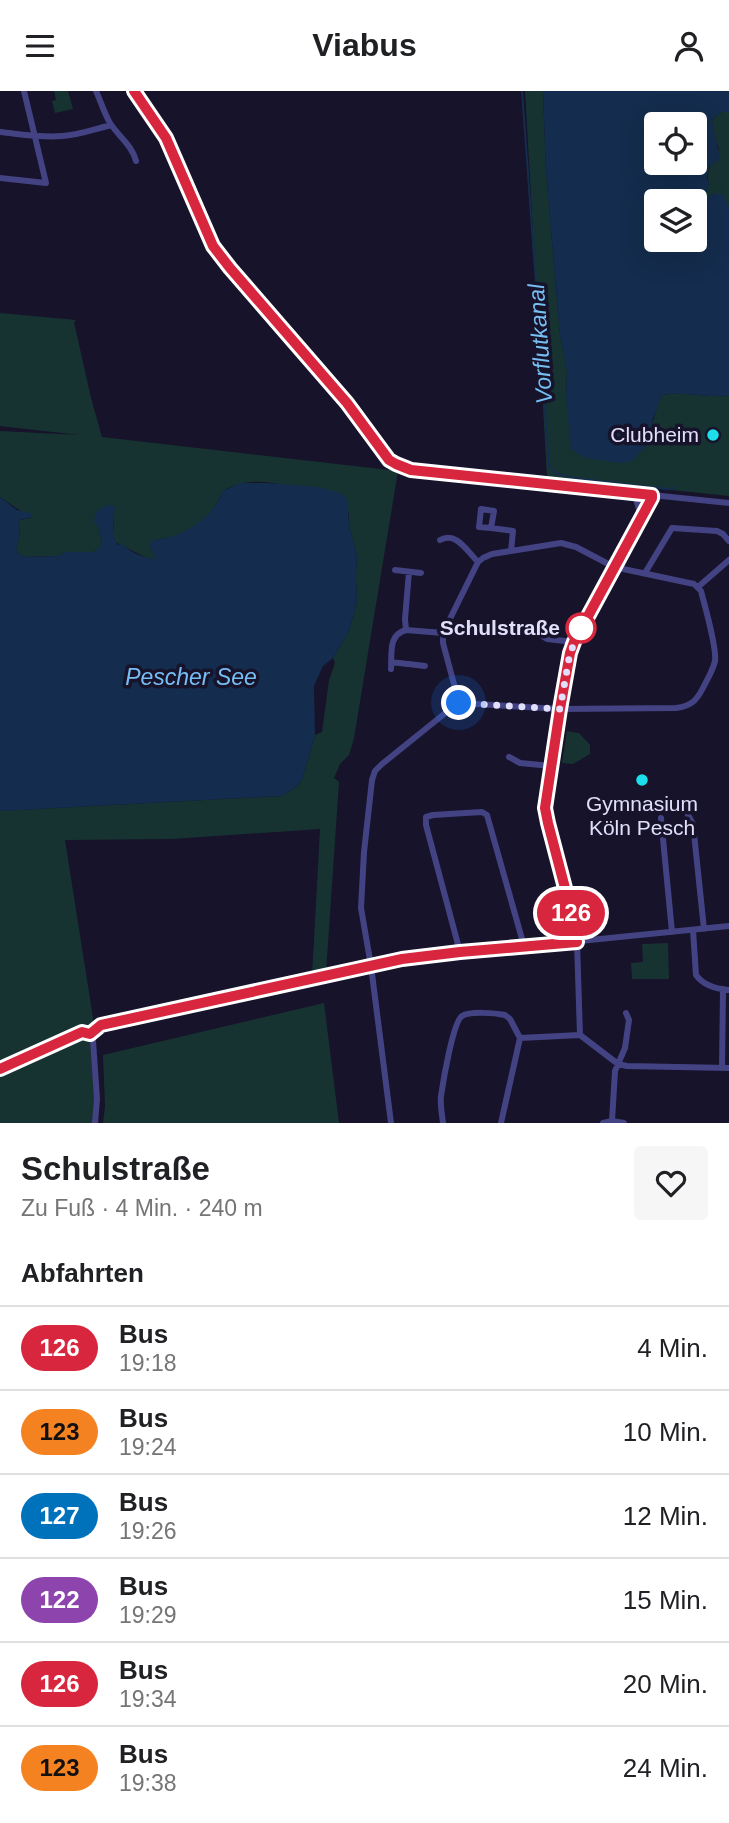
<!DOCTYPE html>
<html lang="de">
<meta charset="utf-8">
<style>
body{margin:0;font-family:Helvetica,sans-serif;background:#f6f6f6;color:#202124;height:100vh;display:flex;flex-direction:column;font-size:26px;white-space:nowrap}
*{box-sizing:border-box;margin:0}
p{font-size:23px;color:#757577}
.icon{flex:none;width:38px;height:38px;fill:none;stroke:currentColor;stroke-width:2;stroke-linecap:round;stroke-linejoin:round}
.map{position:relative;height:1032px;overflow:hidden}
.side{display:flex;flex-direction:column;background:#fff;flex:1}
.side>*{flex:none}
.badge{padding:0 14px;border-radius:23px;font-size:24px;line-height:46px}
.tools{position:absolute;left:644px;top:21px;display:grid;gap:14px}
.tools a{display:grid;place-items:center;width:63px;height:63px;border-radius:7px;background:#fff;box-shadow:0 7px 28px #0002;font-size:35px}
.you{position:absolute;width:35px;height:35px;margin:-18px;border:5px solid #fff;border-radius:50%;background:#1a73e8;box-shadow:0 0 0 10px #1a73e833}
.map>.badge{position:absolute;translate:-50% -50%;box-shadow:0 0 0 4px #fff}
h2{padding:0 21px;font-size:26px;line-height:63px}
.round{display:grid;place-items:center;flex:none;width:74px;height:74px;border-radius:7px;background:#f6f6f6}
.head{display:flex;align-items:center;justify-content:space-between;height:119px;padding:0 21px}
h1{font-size:33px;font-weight:700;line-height:52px}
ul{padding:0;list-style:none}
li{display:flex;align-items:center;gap:21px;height:84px;padding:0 21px;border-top:2px solid #e0e0e0}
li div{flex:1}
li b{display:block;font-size:26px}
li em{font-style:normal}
li .badge{min-width:77px;font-weight:700;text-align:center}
header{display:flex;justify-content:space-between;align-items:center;height:91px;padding:0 21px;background:#fff;font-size:32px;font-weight:700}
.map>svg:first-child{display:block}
.green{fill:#173331}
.water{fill:#142c4d;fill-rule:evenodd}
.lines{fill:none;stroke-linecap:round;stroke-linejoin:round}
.stream{stroke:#142c4d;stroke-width:2}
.minor{stroke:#434384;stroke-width:6}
.line-casing{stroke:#fff;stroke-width:16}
.line{stroke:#d7263d;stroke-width:10}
.walk{stroke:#e1dffc;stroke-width:7;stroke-dasharray:0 12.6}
.poi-dot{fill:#1cdfeb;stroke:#16132a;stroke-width:2.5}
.stop-dot{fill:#fff;stroke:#d7263d;stroke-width:3.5}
.labels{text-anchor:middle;stroke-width:7;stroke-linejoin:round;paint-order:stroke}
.poi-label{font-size:21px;fill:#e1dffc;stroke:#16132a;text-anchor:end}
.stop-label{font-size:21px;font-weight:bold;fill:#e1dffc;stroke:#16132a;text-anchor:end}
.water-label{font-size:23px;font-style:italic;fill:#76bef3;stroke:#16132a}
</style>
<header><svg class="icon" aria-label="menu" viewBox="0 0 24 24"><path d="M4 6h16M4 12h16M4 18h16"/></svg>Viabus<svg class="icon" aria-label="person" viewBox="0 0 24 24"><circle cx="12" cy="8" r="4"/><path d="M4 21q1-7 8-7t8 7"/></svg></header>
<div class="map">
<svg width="729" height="1032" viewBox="0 0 729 1032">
<rect width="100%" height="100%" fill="#16132a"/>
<!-- green -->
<path class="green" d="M54,0h14l5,18 -18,4 -3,-12 4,-1z
M525,0h18l3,81 14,163 7,35 -1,26 40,64 14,3 31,-34 7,-25 4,-9c22,-4 45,3 67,1v100l-182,-19z
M721,21h8v95l-7,-13 -18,6 1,-7 4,-9c-4,-13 4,-23 10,-35l-5,-14 -2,-15z
M0,222l76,7 -2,2 17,76 11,39 296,34 -44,267 -5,17 -9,9 -6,14 5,4 -13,191 -14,3 8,-147 -149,10 -106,1 29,184 -10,3 -84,36v-252l281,-15 15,-9 6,-7 13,-45 7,-3 7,-52 6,-17 -2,-5 16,-27 8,-30 -1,-25 1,-20 -8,-30v-14c-38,-16 -85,-45 -126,-21 -12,29 -37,46 -69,49l-4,7 7,11 -8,1 -34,-17c-3,-7 0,-17 -2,-25l-15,9 4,17 -1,4 -8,5h-27l-8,4 -34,1 -5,-3 -3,-5 3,-10 1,-19 11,-2 -31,-21v-66l79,4 -79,-9z
M567,640l12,2 11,12v9l-17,10 -11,-1z
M668,852l1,36h-37l-1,-16 12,-1 -1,-18z
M324,912l15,120h-236l2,-16 -2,-52z
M83,945l7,5 5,68 -2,14h-93v-52z"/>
<!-- water -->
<path class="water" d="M543,0h186v21h-8l-9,8c2,14 7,26 7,40l-10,7 -2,10 2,7 -5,15 9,-5h10l6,13v189c-22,2 -45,-5 -67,-1l-9,24 -3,23 -18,19 -12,2 -35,-5 -14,-9 -5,-53 1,-26 -7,-35 -14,-163zM656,33h39v39h-39zM656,110h39v39h-39z
M240,392h28l50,4 22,6 5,3 3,7 1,23 8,30 -1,20 1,25 -8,30 -16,27 -10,8 -9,20 1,49 -13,45 -6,7 -15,9 -281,15v-314l17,13 14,3 2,4 -13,3 -1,19 -3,10 3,5 5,3 34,-1 8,-4h27l7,-5 2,-4 -4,-17 -4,-5c2,-11 6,-14 16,-16l5,2c-1,10 -4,30 3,38l4,-2c5,8 25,17 34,15l-6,-11 2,-6 2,-1c30,-3 58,-21 69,-49z"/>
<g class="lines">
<!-- stream -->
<path class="stream" d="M522,0l27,374 3,5 5,4 17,4 92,11 9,-1"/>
<!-- minor -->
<path class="minor" d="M96,0c5,11 8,22 14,32 9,14 22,22 26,38
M134,0l32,47 47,107 17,23 117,134 42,58 12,7 10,3 29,3 289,30
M0,41c20,2 41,6 62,4 17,-1 33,-7 49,-11
M0,87l46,5 -22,-92
M629,402l7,6 5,17
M491,437l-12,-1 2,-18 13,2 -3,17 22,3 -2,20
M440,449c16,-9 27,11 38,22
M561,452l15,4 38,20 80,17 7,7c4,16 16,56 14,70 -2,9 -7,17 -11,25 -7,14 -12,20 -28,22l-116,1 -101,-6 -16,-60v-10l35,-71 5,-4 9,-4z
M395,479l26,3
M645,482l27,-45 45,3 6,3 6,7
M698,496l31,-27
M406,539l-1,-11 4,-47
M537,542l10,6 27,3
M391,571l34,4
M391,578c1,-16 -3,-34 15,-39l37,3
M509,666l11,6 31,3
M688,724l5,9 11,105
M661,727l11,114
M693,839l3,45c7,10 21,14 33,15
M460,861l-34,-127v-8l7,-2 49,-3 5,3 37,131
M90,943l11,-9 301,-66 327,-33
M90,943l3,7 4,58 -2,24
M580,944l38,29 9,2 102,2
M722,976l1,-78
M0,978l82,-37 8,2
M612,1030l3,-50 10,-23 4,-28 -3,-7
M391,1032l-20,-157 -10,-58 3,-56 8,-72 3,-9 7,-7 72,-58 5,-3
M443,1032c-1,-9 -3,-18 -2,-27 2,-14 12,-74 21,-80 8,-5 33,-3 43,-1l5,4 10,19 60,-3 -3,-93 -12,-53 -17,-66 -2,-15v-12l14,-87 13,-64 77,-144 2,-6
M501,1032l19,-85
M603,1032l9,-2 12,2"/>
</g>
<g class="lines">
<defs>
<path id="line" d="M0,978l82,-37 8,2 11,-9 301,-66 58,-7 117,-10 -12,-54 -17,-65 -3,-15 15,-99 10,-56 4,-11 78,-144v-3l-241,-25 -15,-6 -7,-4 -42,-57 -117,-135 -17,-22 -47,-108 -32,-47"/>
</defs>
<!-- line casing -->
<use href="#line" class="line-casing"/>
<!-- line -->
<use href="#line" class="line"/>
<!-- walk -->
<path class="walk" d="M459,612l101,6 10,-56 11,-25"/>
</g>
<!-- markers -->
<g class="poi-dot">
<circle cx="713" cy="344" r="7"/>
<circle cx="642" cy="689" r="7"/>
</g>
<circle class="stop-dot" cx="581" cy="537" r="14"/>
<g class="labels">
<!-- poi labels -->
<g class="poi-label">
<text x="699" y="351">Clubheim</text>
<text x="642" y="720" text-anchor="middle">Gymnasium<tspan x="642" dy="24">Köln Pesch</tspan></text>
</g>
<!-- stop labels -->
<g class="stop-label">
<text x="560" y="544">Schulstraße</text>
</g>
<!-- water labels -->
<g class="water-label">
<text transform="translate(540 253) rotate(-94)" y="8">Vorflutkanal</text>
<text x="191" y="594">Pescher See</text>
</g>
</g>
</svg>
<div class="tools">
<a><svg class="icon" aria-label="locate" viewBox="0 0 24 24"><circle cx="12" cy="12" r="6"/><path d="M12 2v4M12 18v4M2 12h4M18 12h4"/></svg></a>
<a><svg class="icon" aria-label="layers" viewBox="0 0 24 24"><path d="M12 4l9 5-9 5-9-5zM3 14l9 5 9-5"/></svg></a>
</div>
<div class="you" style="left:459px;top:612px"></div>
<b class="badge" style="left:571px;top:822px;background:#d7263d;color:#fff">126</b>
</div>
<section class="side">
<div class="head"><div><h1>Schulstraße</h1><p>Zu Fuß · 4 Min. · 240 m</p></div><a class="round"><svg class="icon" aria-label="heart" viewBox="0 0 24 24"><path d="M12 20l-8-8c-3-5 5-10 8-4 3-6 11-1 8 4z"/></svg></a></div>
<h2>Abfahrten</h2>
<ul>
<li><span class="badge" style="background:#d7263d;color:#fff">126</span><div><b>Bus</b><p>19:18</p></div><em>4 Min.</em></li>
<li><span class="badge" style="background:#f58220;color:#111">123</span><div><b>Bus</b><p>19:24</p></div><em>10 Min.</em></li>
<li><span class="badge" style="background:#0072bc;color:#fff">127</span><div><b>Bus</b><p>19:26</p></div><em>12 Min.</em></li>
<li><span class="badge" style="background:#8e44ad;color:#fff">122</span><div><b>Bus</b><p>19:29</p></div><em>15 Min.</em></li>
<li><span class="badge" style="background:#d7263d;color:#fff">126</span><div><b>Bus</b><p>19:34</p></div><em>20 Min.</em></li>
<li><span class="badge" style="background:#f58220;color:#111">123</span><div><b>Bus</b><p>19:38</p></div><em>24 Min.</em></li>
</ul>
</section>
